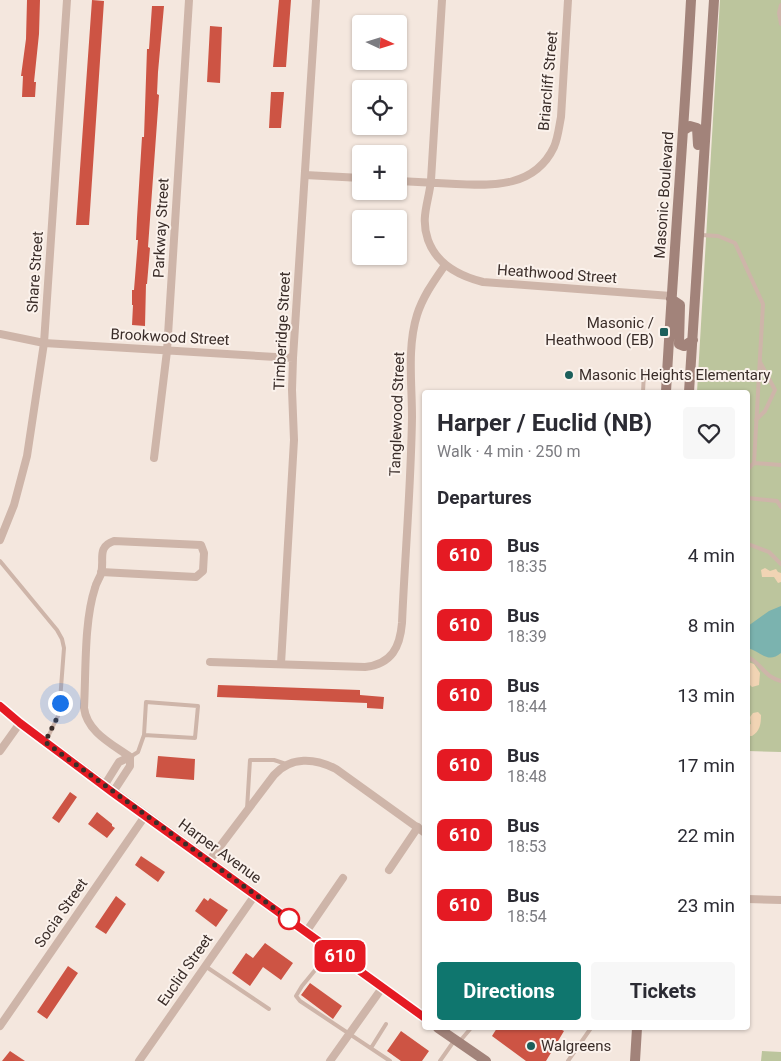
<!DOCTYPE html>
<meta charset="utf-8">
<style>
body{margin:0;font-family:Roboto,sans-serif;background:#f7f7f7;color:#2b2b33;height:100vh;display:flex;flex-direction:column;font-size:19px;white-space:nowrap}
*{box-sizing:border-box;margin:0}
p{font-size:16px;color:#7c7c81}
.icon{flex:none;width:28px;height:28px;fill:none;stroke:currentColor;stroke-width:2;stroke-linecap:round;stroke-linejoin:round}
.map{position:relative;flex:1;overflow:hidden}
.sheet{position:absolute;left:422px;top:390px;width:328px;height:640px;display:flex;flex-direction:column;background:#fff;border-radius:5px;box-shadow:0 1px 4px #0004}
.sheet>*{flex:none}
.badge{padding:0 10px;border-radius:8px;font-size:18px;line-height:32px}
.needle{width:32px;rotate:94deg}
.tools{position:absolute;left:352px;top:15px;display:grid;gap:10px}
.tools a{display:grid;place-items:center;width:55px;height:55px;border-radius:5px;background:#fff;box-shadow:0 1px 4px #0004;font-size:25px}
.you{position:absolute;width:25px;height:25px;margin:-12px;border:4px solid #fff;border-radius:50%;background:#1a73e8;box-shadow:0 0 0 8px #1a73e833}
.map>.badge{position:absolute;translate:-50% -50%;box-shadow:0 0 0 2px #fff}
h2{padding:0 15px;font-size:19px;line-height:45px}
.round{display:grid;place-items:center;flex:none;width:52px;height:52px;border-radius:5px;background:#f7f7f7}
.summary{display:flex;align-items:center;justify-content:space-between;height:85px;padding:0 15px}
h1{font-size:24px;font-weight:700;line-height:38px}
.primary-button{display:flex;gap:10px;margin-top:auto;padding:10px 15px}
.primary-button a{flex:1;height:58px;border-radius:5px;background:#0f766e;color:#fff;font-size:20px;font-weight:700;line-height:58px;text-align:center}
.primary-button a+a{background:#f7f7f7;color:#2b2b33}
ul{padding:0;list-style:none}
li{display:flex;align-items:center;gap:15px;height:70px;padding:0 15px}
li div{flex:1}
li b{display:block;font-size:19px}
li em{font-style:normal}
li .badge{min-width:55px;font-weight:700;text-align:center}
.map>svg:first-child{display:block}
.green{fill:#bcc59d}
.sand{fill:#f1d4b4}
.water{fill:#7bb3af}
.building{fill:#cd5444}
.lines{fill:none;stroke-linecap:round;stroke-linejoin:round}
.service{stroke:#ceb5a9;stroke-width:4}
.minor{stroke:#ceb5a9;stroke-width:8}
.secondary{stroke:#a2837a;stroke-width:10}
.line-casing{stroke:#fff;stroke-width:11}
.line{stroke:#e51a23;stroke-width:8}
.walk{stroke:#3a2d29;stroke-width:5;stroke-dasharray:0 9}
.poi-dot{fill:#1c5f5b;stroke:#fbf2ec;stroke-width:2}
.stop-dot{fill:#fff;stroke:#e51a23;stroke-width:2.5}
.labels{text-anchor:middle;stroke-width:4;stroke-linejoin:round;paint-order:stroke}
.street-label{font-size:15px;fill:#3a2d29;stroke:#fbf2ec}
.poi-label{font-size:15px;fill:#3a2d29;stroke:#fbf2ec;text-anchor:start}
</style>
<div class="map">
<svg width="781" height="1061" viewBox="0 0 781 1061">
<rect width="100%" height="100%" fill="#f4e7de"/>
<!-- green -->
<path class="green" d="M720,0h61v752l-33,-1v-359h-51z
M762,1051l19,1v9h-20z"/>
<!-- sand -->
<path class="sand" d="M765,568l5,3 6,-2 2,3 3,1v9l-3,1 -4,-6h-12l-1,-7z
M748,662l6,2 6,9 -1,12 -7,2 -4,-4z
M758,712l3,3c0,9 -1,16 -9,21h-4v-11l3,-1 -1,-7 3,-4z"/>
<!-- water -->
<path class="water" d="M781,606v47c-13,11 -20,-1 -33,-5v-22l21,-15z"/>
<!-- building -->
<path class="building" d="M27,0h13l-1,34 -5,48h2l-1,15h-13l1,-21h-2l5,-37z
M92,0l12,1 -15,224h-13z
M279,0h12l-5,67h-13z
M152,6h12l-6,66 -1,22 2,1 -11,152 2,1 -3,36h-1l-1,42 -13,-1 1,-20h-1v-15h2l4,-50h-2l1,-22 5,-81h2l3,-88h2z
M210,26l12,1 -2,56 -13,-1z
M271,92h13l-3,36h-12z
M218,685l142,5v5l24,2 -1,12 -16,-1v-5l-150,-6z
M158,756l37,3 -1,21 -38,-3z
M70,792l7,5 -18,26 -7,-5z
M97,812l15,12v2l3,2 -8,10 -19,-14z
M141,856l24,16 -7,10 -23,-17z
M116,896l10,8 -20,30 -11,-7z
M204,898l4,3 2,-3 18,12 -12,17 -21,-16z
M265,943l28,20 -12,17 -18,-13 -13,19 -18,-13 14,-20 7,5z
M68,966l10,7 -31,46 -10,-7z
M310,983l32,23 -9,13 -32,-24z
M497,1028h61l6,3 -18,30h-20l-34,-25z
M401,1031l28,20 -7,10h-21l-14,-10z
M10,1051l15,10h-23z"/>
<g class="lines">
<!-- service -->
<path class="service" d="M781,5l-2,8 2,11
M701,235l17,1 17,7 28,61 -9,159 -6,6
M643,392l1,-19h23
M756,420l9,-9 10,-21 -15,-28
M754,463l27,2
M748,498l29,3 4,6
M748,544l21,8 12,12
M0,561l57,69 5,9 2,9 -5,66 -13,27
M748,657c15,8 16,20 33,24
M130,757l8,-5 6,-17 2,-33 52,4 -3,32 -51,-3
M247,809l3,-49h24l12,4
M330,952l-28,34 -6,10 4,5 90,60
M205,966l64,43
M460,1041l11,-13
M371,1048l15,-24
M440,1061l14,-20
M568,1061l23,-33"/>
<!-- minor -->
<path class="minor" d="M442,0c-4,60 -7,120 -11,180 -2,22 -11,37 -3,60 9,25 31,36 55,42l188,14
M305,175l56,3
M399,181c19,1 38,2 57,3 38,2 79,3 98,-37 4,-9 5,-20 7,-30l7,-117
M0,334l44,9 249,15
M154,458l13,-107 22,-351
M0,540l14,-35 13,-49 17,-113 23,-343
M101,572l95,5 7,-6 1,-18 -3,-8 -87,-4c-18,6 -9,19 -13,33 -2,5 -5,9 -6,14 -11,33 -9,84 -11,120 3,24 28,36 46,49
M210,662l155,5c27,-3 35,-20 37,-44 3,-69 9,-137 10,-206 0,-33 -5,-70 5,-102 6,-19 17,-34 28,-50
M281,664l13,-224 -2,-50 1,-32 23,-358
M0,751l20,-28
M104,786l15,-24 11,-5v9l-17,26
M209,861l65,-86c17,-19 41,-17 62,-6l89,64
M389,870l29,-43
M748,899l33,1
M306,932l37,-54
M0,1026l145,-210
M139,1061l116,-166
M330,1061l52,-73"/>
<!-- secondary -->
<path class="secondary" d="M684,130l6,-4 7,2 1,17
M671,299l9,6 -1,39 5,2 9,-6
M666,392c7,-130 18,-261 25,-392
M689,392l25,-392
M0,706l20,17 93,69 312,226
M438,1028l48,33
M635,1061l2,-33"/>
</g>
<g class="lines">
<defs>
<path id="line" d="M0,706l20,17 92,69 313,226"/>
</defs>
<!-- line casing -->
<use href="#line" class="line-casing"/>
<!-- line -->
<use href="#line" class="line"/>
<!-- walk -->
<path class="walk" d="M60,703l-1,11 -14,28 244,177"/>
</g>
<!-- markers -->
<g class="poi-dot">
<rect x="659" y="327" width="10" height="10" rx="2.5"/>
<circle cx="569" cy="375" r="5"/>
<circle cx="531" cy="1046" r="5"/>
</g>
<circle class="stop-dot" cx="289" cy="919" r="10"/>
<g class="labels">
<!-- street labels -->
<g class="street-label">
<text transform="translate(548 81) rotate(-85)" y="5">Briarcliff Street</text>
<text transform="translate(664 195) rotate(-86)" y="5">Masonic Boulevard</text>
<text transform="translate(161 228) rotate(-87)" y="5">Parkway Street</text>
<text transform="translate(35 272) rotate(-86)" y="5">Share Street</text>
<text transform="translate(557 274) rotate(4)" y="5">Heathwood Street</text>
<text transform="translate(282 331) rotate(-87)" y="5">Timberidge Street</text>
<text transform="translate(170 337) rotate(3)" y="5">Brookwood Street</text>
<text transform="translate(397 414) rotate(-88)" y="5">Tanglewood Street</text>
<text transform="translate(220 851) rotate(36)" y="5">Harper Avenue</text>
<text transform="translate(61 913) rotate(-55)" y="5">Socia Street</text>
<text transform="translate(185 970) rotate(-55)" y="5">Euclid Street</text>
</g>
<!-- poi labels -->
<g class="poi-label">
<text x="654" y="328" text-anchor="end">Masonic /<tspan x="654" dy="17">Heathwood (EB)</tspan></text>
<text x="579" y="380">Masonic Heights Elementary</text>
<text x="541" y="1051">Walgreens</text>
</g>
</g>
</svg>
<div class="tools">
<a><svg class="needle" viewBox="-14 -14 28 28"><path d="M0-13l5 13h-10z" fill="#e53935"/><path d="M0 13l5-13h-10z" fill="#7c7c81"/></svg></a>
<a><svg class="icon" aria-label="locate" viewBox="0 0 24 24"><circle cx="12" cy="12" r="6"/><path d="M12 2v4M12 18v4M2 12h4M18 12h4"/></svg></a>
<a>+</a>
<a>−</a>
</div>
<div class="you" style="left:60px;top:703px"></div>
<b class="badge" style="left:340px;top:956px;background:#e51a23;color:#fff">610</b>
<section class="sheet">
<div class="summary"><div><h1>Harper / Euclid (NB)</h1><p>Walk · 4 min · 250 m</p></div><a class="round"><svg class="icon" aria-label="heart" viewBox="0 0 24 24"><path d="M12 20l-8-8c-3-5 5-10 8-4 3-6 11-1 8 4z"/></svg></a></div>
<h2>Departures</h2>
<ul>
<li><span class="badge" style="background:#e51a23;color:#fff">610</span><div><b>Bus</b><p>18:35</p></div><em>4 min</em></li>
<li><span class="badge" style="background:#e51a23;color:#fff">610</span><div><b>Bus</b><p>18:39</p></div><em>8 min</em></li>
<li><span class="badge" style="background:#e51a23;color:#fff">610</span><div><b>Bus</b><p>18:44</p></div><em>13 min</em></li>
<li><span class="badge" style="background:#e51a23;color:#fff">610</span><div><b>Bus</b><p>18:48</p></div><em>17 min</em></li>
<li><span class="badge" style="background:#e51a23;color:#fff">610</span><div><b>Bus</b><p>18:53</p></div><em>22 min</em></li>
<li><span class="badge" style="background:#e51a23;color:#fff">610</span><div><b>Bus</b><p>18:54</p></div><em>23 min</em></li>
</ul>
<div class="primary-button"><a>Directions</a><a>Tickets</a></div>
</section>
</div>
